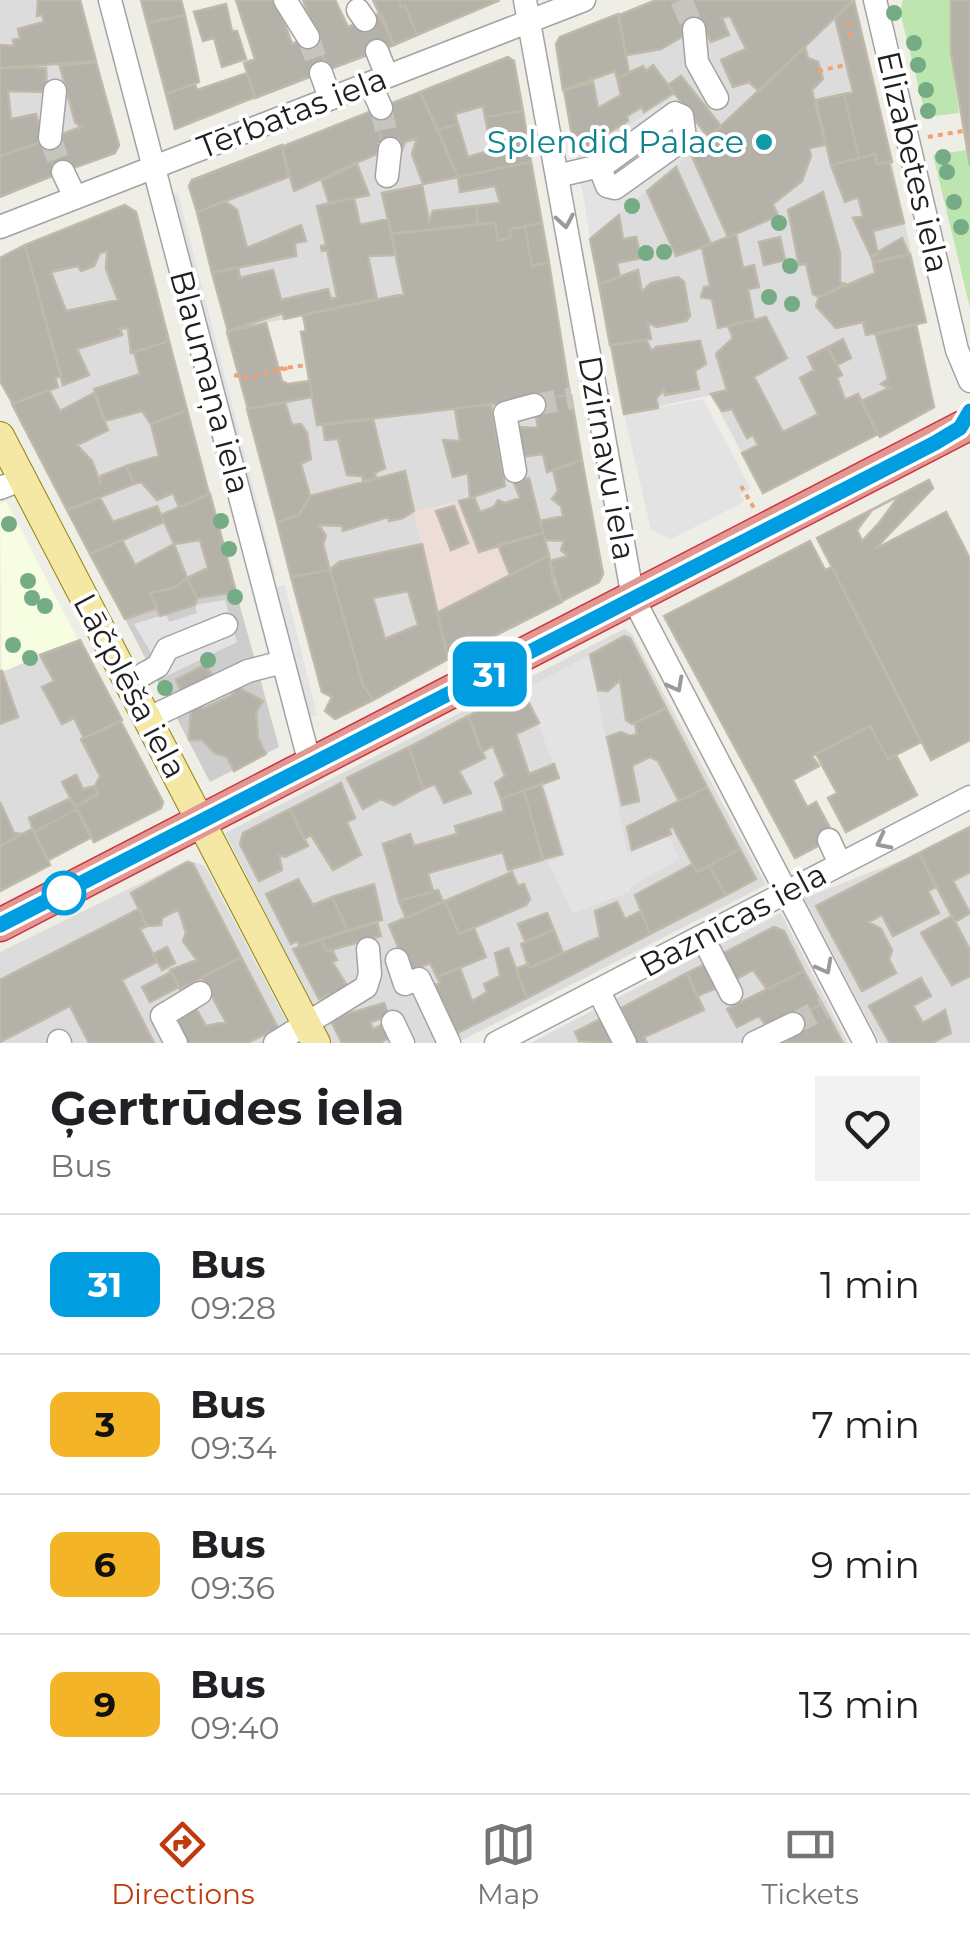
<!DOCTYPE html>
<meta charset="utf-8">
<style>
body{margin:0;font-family:Montserrat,sans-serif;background:#f2f2f2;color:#202124;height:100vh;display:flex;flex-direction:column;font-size:38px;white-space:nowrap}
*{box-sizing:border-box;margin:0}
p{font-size:32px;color:#757577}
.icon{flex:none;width:55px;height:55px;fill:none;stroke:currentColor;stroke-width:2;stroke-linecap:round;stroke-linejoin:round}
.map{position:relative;height:1043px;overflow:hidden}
.drawer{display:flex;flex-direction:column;background:#fff;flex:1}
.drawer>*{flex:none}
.badge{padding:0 20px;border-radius:15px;font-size:35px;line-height:65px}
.map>.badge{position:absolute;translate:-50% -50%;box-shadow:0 0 0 5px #fff}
.round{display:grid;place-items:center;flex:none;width:105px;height:105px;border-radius:0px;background:#f2f2f2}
.headline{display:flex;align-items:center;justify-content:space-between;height:170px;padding:0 50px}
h1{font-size:48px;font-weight:700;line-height:75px}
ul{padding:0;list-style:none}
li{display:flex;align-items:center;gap:30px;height:140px;padding:0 50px;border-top:2px solid #e0e0e0}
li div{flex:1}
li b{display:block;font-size:38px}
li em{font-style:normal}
li .badge{min-width:110px;font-weight:700;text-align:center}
.menu{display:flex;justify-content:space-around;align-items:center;height:140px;border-top:2px solid #e0e0e0;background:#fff;font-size:28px;color:#757577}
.menu a{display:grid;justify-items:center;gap:5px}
.menu .active{color:#bf3b0e}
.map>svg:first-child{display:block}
.residential{fill:#dddcdc}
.commercial{fill:#eeddd6}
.education{fill:#f6fde1}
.religious{fill:#cdcdcd}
.grass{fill:#bce5af}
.parking{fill:#e3e3e3}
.building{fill:#b4b1a8;stroke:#bfb9a9;stroke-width:2.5;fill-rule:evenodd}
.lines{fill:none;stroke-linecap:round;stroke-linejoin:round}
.minor-tunnel{stroke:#c5c5be;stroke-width:22;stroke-dasharray:22 11;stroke-linecap:butt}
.minor-casing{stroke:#a3a3a3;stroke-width:25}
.major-casing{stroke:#8f850a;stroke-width:30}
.highway-casing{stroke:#cf313e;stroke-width:35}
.path{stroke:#f0a175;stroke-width:4;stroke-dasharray:5 5;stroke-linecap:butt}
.minor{stroke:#fff;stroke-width:22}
.major{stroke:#f5e7a4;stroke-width:28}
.highway{stroke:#e19893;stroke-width:32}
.tree{fill:#76ac85}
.oneway{stroke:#9a9a9a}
.line-casing{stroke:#fff;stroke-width:22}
.line{stroke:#009de0;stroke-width:15}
.culture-dot{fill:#0f9aa8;stroke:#fff;stroke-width:4}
.stop-dot{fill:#fff;stroke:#009de0;stroke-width:5}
.labels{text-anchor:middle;stroke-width:8;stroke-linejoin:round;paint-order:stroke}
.street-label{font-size:32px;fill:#1f1f1f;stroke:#fff}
.culture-label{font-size:32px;fill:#0d838f;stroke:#fff;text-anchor:end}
</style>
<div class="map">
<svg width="970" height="1043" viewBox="0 0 970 1043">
<rect width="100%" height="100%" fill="#efeee6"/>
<!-- residential -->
<path class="residential" d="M0,0h80l39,145 -4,8 -115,44z
M656,0l198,1 38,161 34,160 -10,3 18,82 -171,86 -52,-98 -88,19 -67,-370 4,-7z
M508,57l6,4 34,201 -320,69 -39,-145 3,-6z
M125,205l11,7 100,380 -42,7 1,6 -35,11 -2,-8 -34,11 -124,-240v-121z
M571,395l32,179 -4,8 -37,19 -9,-19 -63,-33 -11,3 -20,-50 -45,9 34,148 -75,41 -10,-15 -33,-115 -39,7 -44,-168 65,-12 124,14z
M624,629l8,5 134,251 -309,158h-126l-106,-210z
M80,640l81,168 -56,29 -11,5 -3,-5 -91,54v-220z
M970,827v216h-90l-76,-145 116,-45z
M188,860l17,6 93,177h-298v-91z
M781,913l67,130h-318z"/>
<!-- commercial -->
<path class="commercial" d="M459,501l21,51 63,-19 10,49 9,19 -114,58 -34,-148z"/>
<!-- education -->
<path class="education" d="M6,501l72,139 -76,32 -2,-168z"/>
<!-- religious -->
<path class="religious" d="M236,592l43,155 -69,35 -85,-163 68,-20z"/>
<!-- grass -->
<path class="grass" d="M903,0h48v52l8,61 -33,4 -26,-105z
M967,150l3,16v142l-37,-153z"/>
<!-- parking -->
<path class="parking" d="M675,96l34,42 -119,101 -12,-82z
M178,193l98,383 -8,2 -99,-382z
M703,399l48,90 -11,6 4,7 -73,37 -20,-9 -27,-116z
M285,585l32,130 -9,3 -32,-131z
M225,600l12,42 -72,35 -31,-53 32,-10 3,8 28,-9 -2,-8z
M590,655l37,197 41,-17 11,24 -49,28v5l-57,21 -25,-51 18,-7 -22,-70 15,-6 -34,-90z"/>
<!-- building -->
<path class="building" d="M38,0h42l16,61 -96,7v-23l14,1 -1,-6 7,-2 -2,-9 26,-7 -2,-7 -5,1z
M141,0h40l4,15 -38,8z
M236,0h40l16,44 23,-9 13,35 -73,28 -11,-35 11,-4z
M303,0h32l13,27 33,-14 13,32 -66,25z
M373,0h26l2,7 4,-2 12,30 -23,10z
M399,0h97l2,1 -81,34 -12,-30 -4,2z
M656,0h34l12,25 -41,24 -35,6 -7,-40z
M690,0h161v2l-92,89 -10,-9 -16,5 -12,-27 25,-11 -16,-33 -8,2 7,17 -18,7z
M951,0h19v166l-19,-114z
M854,1l38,161 -15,2 -2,-10 -16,4 -5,-21 -10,-43 9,-2 -18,-74z
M226,4l6,27h5l9,28 -24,8 -8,-29 -11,3 -9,-29z
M618,14l11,59 -12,5 -2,-7 -52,19 -7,-46 4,-7z
M185,15l14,67 -33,12 -19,-71z
M805,47l3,11 10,4 5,17 -11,11 13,55 -16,3 2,8 -9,25 -29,23 5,12 -50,21 -37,-83z
M508,57l6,4 9,50 -38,6 -2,-11 -28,8 3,10 -20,6 -18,-38z
M96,62l23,83 -4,8 -58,21 -13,-33 37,-14 -6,-5 -15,-56z
M653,65l21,28 -30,19 -2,-5 -15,9 1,5 -53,32 -11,-63 29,-8 5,26 23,-13 -4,-17 26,-12 3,5z
M0,68h46l1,24 -39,-1 3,28 25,-5 8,27 -44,15z
M247,73l8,24 -80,32 -9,-35 29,-10 2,6z
M681,76l40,50 -12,12 -41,-53z
M420,92l38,85 -35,7 -11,-30 5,-16 -12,4 -4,10 -16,-1 -13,-40z
M844,94l15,64 -28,7 -15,-65z
M372,111l13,39 -91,41 -12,-44z
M523,111l8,51 -73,15 -20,-47 20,-6 10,33 24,-7 -7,-33z
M44,141l13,33 -57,23v-41z
M282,145l6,32 -91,35 -8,-26 3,-6z
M875,154l2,10 12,-2 15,61 -31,8 5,24 -7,1 -18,-38 10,-2 -5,-19 -13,5 -14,-37z
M531,162l11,61 -33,6 2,9 -13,2 -3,-17 -17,1 -2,-18 24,-3 -5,-17 -35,6 -2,-15z
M357,164l12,31 -40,8 -7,-22z
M676,167l35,77 -35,12 -29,-65z
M422,185l7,36 4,-10 43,-5 2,18 -87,10 -9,-41z
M823,192l17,61v29l5,2 -26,13 -6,-3 -7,-30 -7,1 -11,-55z
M354,198l6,27 28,-6 8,36 -28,1 9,43 -93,20 -1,-6 -55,18 -16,-58 26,-6 2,11 33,-8 8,30 47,-11 3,10 6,-2 -10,-47 -5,1 -1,-5 5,-1 -9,-39z
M225,201l12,9 10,38 54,-23 5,16 -11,2 1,13 -84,17 -15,-61z
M125,205l11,7 33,129 -38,12 -3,-25 -8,1 2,6 -45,14 12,26 -26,10 -38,-140zM107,251l-1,18 12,31 -52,11 -15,-39 27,-6 3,5 13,-5 6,-13z
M619,215l4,24 13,-2 5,21 -24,5 3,14 -21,7 -9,-45z
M495,223l3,17 13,-2 -2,-9 16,-3 7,40 17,-3 21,132 -253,30 -16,-93 5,-1 -3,-16 101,-21 -13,-60z
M542,223l7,39 -17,4 -7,-40z
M736,234l7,34 11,-3 5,22 -11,2 6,31 -36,8 -6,-29 -11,-2 3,-10 6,-1 -8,-39z
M780,237l5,23 -21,5 -5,-23z
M902,238l7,16 -36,8 -2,-6z
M25,245l36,131 -6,2 3,9 -45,17 -13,-23v-123z
M910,254l16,68 -60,13 -3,-13 -27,6 -20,-22 3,-9 56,-24 -2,-10z
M638,270l4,22 9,-9 27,-6 6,5 6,34 -4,5 -29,6 -9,-4 3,16 -41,6 -11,-61z
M766,317l21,41 -33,19 29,55 35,-18 -18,-36 14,-8 -6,-13 20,-10 14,28 -5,3 8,22 13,-6 20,40 -115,59 -21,-40 16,-8 -5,-10 -6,3 -15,-29 -10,2 -11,-17 16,-4 -11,-36 17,-16 -5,-12z
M266,323l16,58 6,3 22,-3 2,16 -64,12 -21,-77z
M916,324l18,83 -54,30 -19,-36 28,-13 -8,-4 7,-5 -12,-44z
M843,339l8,19 -14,7 -9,-18z
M646,340l6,11 4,-4 44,-6 6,23 -11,7 4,18 -34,6 -1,-5 -8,8 2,10 -34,6 -13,-69z
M169,341l18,69 -36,14 -9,-13 -37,10 -11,-32 46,-15 -6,-22z
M49,390l11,21 34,-18 14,37 -31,15 15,16 8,21 1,-6 25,-10 8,18 -67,26 -55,-106z
M571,395l11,65 -35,12 -4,-18 -23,3 -2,-30 20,1 -5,-29z
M285,402l7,23 9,-1 6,9 4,26 -10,5 9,32 -11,19 -22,7 -30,-113z
M491,404l14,82 -35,12 -2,-25 -15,4 -10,-37 17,1 -5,-32z
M187,410l22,84 -30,13 -6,-14 -16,7 -16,-18 -7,2 -8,-18 33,-10 -8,-32z
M373,419l12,49 -10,5 1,5 -13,3 -1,-5 -15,-1 -9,-36 -13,1 -2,-15z
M582,460l21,114 -4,8 -37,19 -12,-40 18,-5 -7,-6 3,-9 -19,-1 -5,-19 23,-5 -2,-10 -9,-7 6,-8 -5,-21z
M405,471l9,40 -11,7 -14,3 -1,-4 -45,14 -1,-5 -23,-1 7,11 -3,8 7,26 -39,7 -14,-55 22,-7 11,-19z
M529,478l14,55 -64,19 -20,-51 15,-4 6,15 14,-5 4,-7 7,3 15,-5 -6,-15z
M929,480l4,8 -58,61 71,-37 24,47v181l-39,20 -114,-222zM899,496l-20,27 -17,18 -5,-11 15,-20z
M210,494l26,98 -39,6 -10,-20 21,-10 -8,-28 -26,4 -13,-29z
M100,498l13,24 44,-16 7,16 -74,32 -23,-44z
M454,506l14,37 -17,7 -15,-39z
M543,533l6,22 -39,20 -12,-30z
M122,540l13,25 39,-21 13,34 -13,10 -24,5 8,15 -33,11 -35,-65z
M810,541l15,29 7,-3 89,175 -33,17 -18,-33 -58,30 7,10 -26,14 14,27 9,-5 19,35 -40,21 -131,-242z
M422,544l26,115 -75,41 -10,-15 -33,-115 9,-8zM408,591l10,34 -33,14 -12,-41z
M549,555l4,27 9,20 -114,57 -11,-46z
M330,570l33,115 10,15 -38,19 -10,-8 7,-14 -10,-5 -31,-115z
M187,578l10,20 -2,7 -35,11 -10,-23 24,-5z
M624,636l6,2 36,70 -34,16 -6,-4 -6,-40 -12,11 -10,-1 -8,-35z
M80,640l42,80 -38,18 -10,-20 -12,6 -20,-37 12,-6 -14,-26z
M206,664l8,16 -31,15 -7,-15z
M2,671l16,46 -18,7v-53z
M236,686l27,15 -7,11 2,26 8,16 -32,17 -7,-14 -13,-4 -12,-13h-13l2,-34 14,2 26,-12z
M522,689l17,34 -23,11 13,40 25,-10 5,14 -58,21 -6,-16 10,-7 -12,-30 -11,6 -14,-36z
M666,708l41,79 -28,14 -21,-40 -8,-4 -18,9 7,35 -17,4 -15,-68 14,-5 9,4 7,-2 -2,-11z
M468,716l17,42 -26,13 12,22 -27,10 -9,-19 -12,5 -14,-42z
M121,722l42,80 -2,6 -67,34 -19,-35 23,-12 -3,-9 5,-10 -19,-37z
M870,726l18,33 8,-4 21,40 -71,37 -18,-34 9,-5 -21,-39z
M409,747l14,42 -29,16 -13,-6 -18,10 -16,-31z
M76,775l7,14 12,-3 3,7 -23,14 -13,-25z
M341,783l14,35 -8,4 14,33 -28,15 -22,-35 -7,4 -14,-30z
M541,784l21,70 -19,5 -19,-69z
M707,787l33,62 -43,23 -24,-45 -4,2 2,5 -39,16 -5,-23z
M524,790l19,70 -35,10 -5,-18 -75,21 5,18 -34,10 -16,-57 27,-10 4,12 43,-12 -2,-8 49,-15 -3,-12z
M71,798l6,11 -43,23 -5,-14z
M0,802l14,31 8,1 -22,12z
M77,809l15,28 -44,23 -14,-28z
M290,809l18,37 -23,11 -6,-2 3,15 -23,11 -19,-37 3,-11z
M970,827v45l-17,9 17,32 -15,9 -36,-69z
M32,829l18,36 -50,26v-45z
M740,849l16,30 -30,16 -17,-29z
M919,853l17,34 -8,4 11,22 -46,23 -11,-21 -13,7 12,7 11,21 -3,9 7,14 -34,18 -46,-85z
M187,862l6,2 48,93 -61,32 -10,-19 27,-10 -14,-19 3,-8 -6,-19 -2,-4 -16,8 -1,7 -14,1 -16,-33z
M693,864l4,8 12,-6 17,29 -76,39 -15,-39z
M512,872l6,14 6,-2 6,15 -4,6 -67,29 -14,-33z
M298,879l15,26 19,-8 16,34 -48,15 -3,-5 -6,3 -25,-50z
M374,884l8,36 -34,11 -16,-34z
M438,890l5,12 -37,16 -7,-17z
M445,901l14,33 15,-6 12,29 -49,20 -7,-14 -21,10 -20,-48z
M617,902l8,17 16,-8 9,23 -123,64 -11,-29 12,-5 1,4 71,-31 -5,-26z
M139,909l8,17 -7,3 17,33 -35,18 32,63h-65l-19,-37 -70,36v-62z
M547,913l7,17 -29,11 -7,-17z
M952,916l18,34v26l-18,9 -31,-52z
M377,922l4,14 -54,15 -6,-12z
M774,927l10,4 20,40 -37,18 -14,-19 -22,12 -13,-26z
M554,930l9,23 -34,15 -8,-24z
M321,939l6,12 5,-2 5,11 -5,2 16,25 -16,11 -2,-4 -11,5 -26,-50z
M167,947l8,16 -13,7 -9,-16z
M508,948l19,50 -70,35 -23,-48 6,-2 -3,-6 23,-9 12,33 15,-9 -3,-8 16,-8 -5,-23z
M241,957l37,71 -31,15h-61l-11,-23 21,-11 10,17 20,-4 -24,-44z
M709,962l12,24 -24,10 -10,-23z
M804,971l18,33 -52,27 -11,-15 -22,11 -10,-18z
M171,972l8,15 -29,15 -8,-15z
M687,973l17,37 -60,27 3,6h-17l-16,-31z
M921,978l10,18 -18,10 10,17 22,-13 6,23 -19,10h-42l-21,-37z
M384,1003l5,13 -19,6 3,7 11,-5 7,12 -11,7h-38l-12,-24z
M822,1004l21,39h-62l12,-6 -2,-17z
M606,1016l14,27 -41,-2 -4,-9z"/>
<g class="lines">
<!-- minor-tunnel -->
<path class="minor-tunnel" d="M681,0l13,29
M308,37l13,36
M381,108l9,41
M50,138l13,34
M534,405l38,-7
M793,1024l31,-16"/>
<defs>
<path id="minor" d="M110,0l200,764
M285,0l23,37
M525,0l108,598 232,445
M875,0l82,350 13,31
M358,10l7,10
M694,29l3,33 20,36
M377,51l10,25
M321,73l9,25
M370,83l11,25
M50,138l5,-47
M63,172l12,25
M387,176l3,-27
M557,176l47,-11 71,-52 7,3 3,22 -70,50 -8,-2 -7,-18
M0,227l584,-227
M515,471l-10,-58 29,-8
M0,488l23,-9
M128,683l30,-17 9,-17 59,-24
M147,719l101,-48 35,-9
M829,840l11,24
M702,936l29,57
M397,960l8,24 14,-5 30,64
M598,990l27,53
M393,1022l10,21
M59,1041l1,2
M176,1043l-14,-27 38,-23
M275,1043l91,-56 4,-13 -2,-25
M496,1043l474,-246
M754,1043l39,-19"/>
<path id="major" d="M0,436l316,607"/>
<path id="highway" d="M0,925l961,-497"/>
</defs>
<!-- minor casing -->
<use href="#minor" class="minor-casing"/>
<!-- major casing -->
<use href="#major" class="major-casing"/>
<!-- highway casing -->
<use href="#highway" class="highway-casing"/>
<!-- path -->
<path class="path" d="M848,22l4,21
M818,71l28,-6
M928,137l35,-6
M278,369l29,-4
M234,375l13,3 45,-11
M741,486l13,22"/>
<!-- minor -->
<use href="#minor" class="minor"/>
<!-- major -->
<use href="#major" class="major"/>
<!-- highway -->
<use href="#highway" class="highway"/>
</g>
<!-- trees -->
<g class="tree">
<circle cx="894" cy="13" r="8"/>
<circle cx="914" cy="43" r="8"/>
<circle cx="918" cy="65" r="8"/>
<circle cx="926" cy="90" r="8"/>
<circle cx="928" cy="111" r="8"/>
<circle cx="943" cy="157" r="8"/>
<circle cx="947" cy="172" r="8"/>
<circle cx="954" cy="202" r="8"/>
<circle cx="632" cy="206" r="8"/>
<circle cx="779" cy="223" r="8"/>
<circle cx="961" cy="227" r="8"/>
<circle cx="664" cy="252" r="8"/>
<circle cx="646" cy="253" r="8"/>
<circle cx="790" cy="266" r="8"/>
<circle cx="769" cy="297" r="8"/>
<circle cx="792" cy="304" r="8"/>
<circle cx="221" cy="521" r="8"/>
<circle cx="9" cy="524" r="8"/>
<circle cx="229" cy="549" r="8"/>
<circle cx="28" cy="581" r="8"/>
<circle cx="235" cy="597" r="8"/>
<circle cx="32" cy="598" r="8"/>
<circle cx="45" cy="606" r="8"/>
<circle cx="13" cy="645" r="8"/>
<circle cx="30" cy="658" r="8"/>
<circle cx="208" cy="660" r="8"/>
<circle cx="165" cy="688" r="8"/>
</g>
<!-- one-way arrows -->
<defs><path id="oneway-chevron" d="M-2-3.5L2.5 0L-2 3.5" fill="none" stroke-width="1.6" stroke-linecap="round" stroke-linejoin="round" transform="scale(2.5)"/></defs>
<g class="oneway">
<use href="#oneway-chevron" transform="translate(565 221) rotate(80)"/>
<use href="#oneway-chevron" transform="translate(676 685) rotate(62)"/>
<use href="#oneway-chevron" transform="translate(883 842) rotate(153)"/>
<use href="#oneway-chevron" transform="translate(825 967) rotate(62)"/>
</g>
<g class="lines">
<defs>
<path id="line" d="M0,925l935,-482 25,-15 10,-17"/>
</defs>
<!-- line casing -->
<use href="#line" class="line-casing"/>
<!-- line -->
<use href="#line" class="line"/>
</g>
<!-- markers -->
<circle class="culture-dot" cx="764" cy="142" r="10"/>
<circle class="stop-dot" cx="64" cy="893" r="20"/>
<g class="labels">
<!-- street labels -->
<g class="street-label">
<text transform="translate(292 113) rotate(-21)" y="11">Tērbatas iela</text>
<text transform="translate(913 162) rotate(77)" y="11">Elizabetes iela</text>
<text transform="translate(210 382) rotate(75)" y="11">Blaumaņa iela</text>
<text transform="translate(607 458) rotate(80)" y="11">Dzirnavu iela</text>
<text transform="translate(130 686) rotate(62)" y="11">Lāčplēša iela</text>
<text transform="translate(733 920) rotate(-28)" y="11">Baznīcas iela</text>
</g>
<!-- culture labels -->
<g class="culture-label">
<text x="744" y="153">Splendid Palace</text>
</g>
</g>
</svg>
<b class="badge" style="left:490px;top:674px;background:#009de0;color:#fff">31</b>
</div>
<section class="drawer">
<div class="headline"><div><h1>Ģertrūdes iela</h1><p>Bus</p></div><a class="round"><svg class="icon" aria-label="heart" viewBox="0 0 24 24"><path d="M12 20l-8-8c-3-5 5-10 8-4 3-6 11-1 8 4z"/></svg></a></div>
<ul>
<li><span class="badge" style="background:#009de0;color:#fff">31</span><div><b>Bus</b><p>09:28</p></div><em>1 min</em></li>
<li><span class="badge" style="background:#f4b427;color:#111">3</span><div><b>Bus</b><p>09:34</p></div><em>7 min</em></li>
<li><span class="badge" style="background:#f4b427;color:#111">6</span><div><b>Bus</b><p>09:36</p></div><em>9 min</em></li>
<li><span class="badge" style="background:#f4b427;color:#111">9</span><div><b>Bus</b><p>09:40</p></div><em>13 min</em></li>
</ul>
</section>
<nav class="menu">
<a class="active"><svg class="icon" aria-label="directions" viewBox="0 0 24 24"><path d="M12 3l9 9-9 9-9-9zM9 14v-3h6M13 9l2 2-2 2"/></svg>Directions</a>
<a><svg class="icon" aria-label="map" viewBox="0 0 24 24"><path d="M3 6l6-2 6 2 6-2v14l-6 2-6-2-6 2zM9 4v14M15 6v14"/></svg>Map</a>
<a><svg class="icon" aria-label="tickets" viewBox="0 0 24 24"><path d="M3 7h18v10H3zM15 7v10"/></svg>Tickets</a>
</nav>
